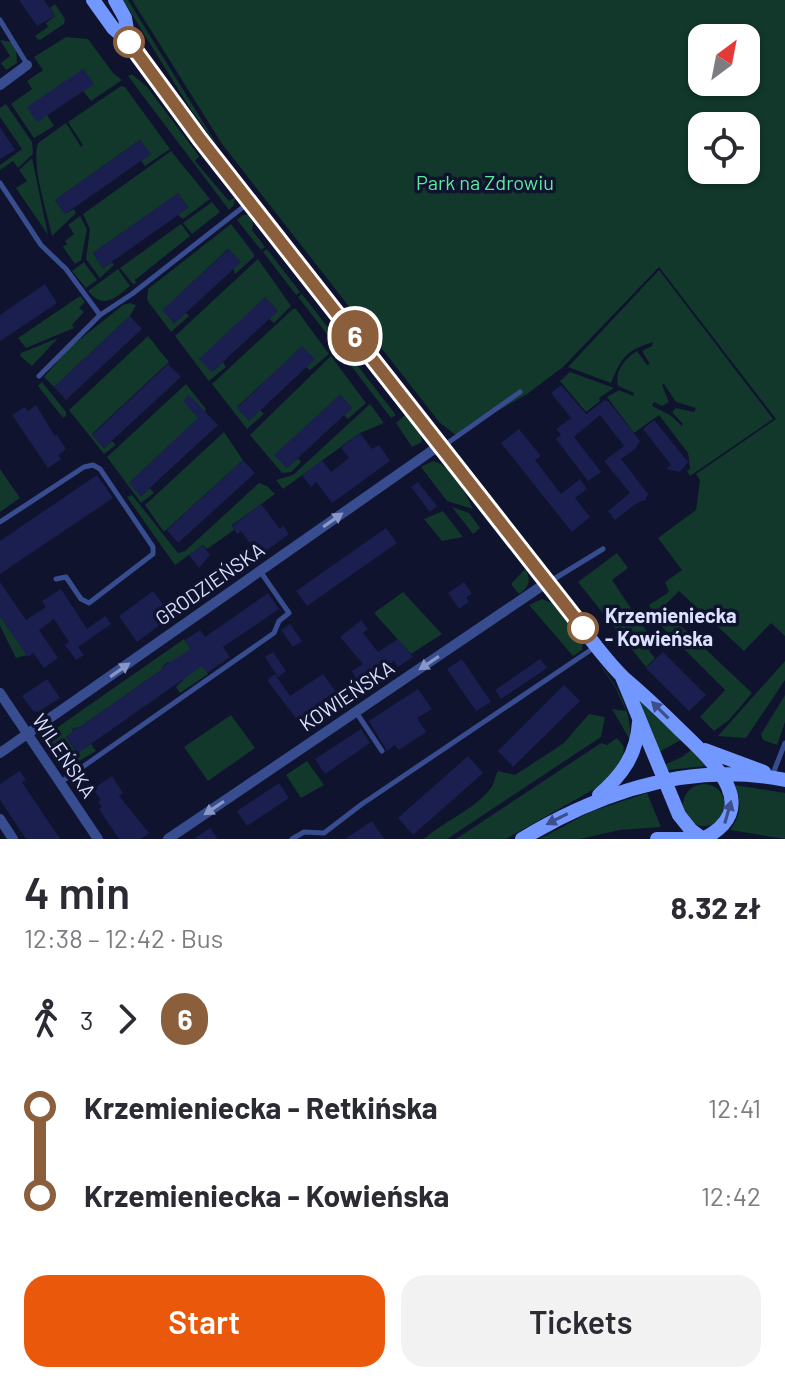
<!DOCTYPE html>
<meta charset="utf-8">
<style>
body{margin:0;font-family:Barlow,sans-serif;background:#f2f2f3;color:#2b2b33;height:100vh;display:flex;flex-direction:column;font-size:30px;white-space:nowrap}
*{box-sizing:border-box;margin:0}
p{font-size:26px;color:#7c7c81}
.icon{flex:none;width:44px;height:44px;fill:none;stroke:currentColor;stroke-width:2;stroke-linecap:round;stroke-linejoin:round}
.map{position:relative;height:839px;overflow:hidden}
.side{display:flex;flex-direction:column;background:#fff;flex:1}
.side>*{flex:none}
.badge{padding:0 16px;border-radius:26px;font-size:28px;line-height:52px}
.needle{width:52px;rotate:32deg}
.controls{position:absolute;left:688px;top:24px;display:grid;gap:16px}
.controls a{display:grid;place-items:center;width:72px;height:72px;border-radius:16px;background:#fff;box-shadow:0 2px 6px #0004;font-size:40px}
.map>.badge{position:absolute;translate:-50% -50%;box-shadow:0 0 0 4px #fff}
.legs{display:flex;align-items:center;gap:12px;height:88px;padding:0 24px;font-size:26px}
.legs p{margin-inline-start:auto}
.overview{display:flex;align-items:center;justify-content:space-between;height:136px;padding:0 24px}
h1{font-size:44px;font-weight:600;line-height:60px}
.action{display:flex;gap:16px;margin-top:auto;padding:16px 24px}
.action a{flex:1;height:92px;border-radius:24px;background:#ea580c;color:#fff;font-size:32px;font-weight:600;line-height:92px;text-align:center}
.action a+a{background:#f2f2f3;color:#2b2b33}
ul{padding:0 24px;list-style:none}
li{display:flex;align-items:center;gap:28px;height:88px;font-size:30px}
li i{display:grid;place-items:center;width:12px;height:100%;margin:0 10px;background:currentColor}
li i::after{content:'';width:20px;height:20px;margin:-10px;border:6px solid;border-radius:50%;background:#fff}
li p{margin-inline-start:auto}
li:first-child i{background:linear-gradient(#0000 50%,currentColor 0)}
li:last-child i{background:linear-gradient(currentColor 50%,#0000 0)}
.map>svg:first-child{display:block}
.green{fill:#12372b;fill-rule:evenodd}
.building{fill:#1a1f4f}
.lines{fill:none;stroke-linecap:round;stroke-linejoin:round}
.lane{stroke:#374d8f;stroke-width:5}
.street{stroke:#374d8f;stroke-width:10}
.secondary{stroke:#7298ff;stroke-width:14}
.oneway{fill:#8997c7}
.oneway2{fill:#3c4f8c}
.line-1-casing{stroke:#fff;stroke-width:18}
.line-1{stroke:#8b5e3c;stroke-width:12}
.stop-1-dot{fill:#fff;stroke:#8b5e3c;stroke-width:4}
.labels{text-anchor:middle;stroke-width:7;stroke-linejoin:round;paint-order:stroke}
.park-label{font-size:20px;fill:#5de99d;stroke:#0f132d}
.street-label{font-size:20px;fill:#dbe1ff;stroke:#0f132d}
.stop-label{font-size:20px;font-weight:bold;fill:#dbe1ff;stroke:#0f132d;text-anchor:start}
</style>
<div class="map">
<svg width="785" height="839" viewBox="0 0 785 839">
<rect width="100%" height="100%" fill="#0f132d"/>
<!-- green -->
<path class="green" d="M123,0h5l91,148 -28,-38z
M132,0h653v636l-14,-13 -27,28 -65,-60 -17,17 90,85 -23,27 -15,11 -14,-14 25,-27 -65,-65 -11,-20 20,-13 -4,-10 17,-12 -24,-32 38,-28 4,-30 -4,-6 80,-55 -117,-152 -96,100 -36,27 -71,41 -16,-12 -218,-279zM702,38h44v44h-44zM702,126h44v44h-44z
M55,4l10,15 -1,5 -24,16 -3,-1 -2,-3 13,-9 -2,-4 9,-7 -5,-8z
M66,37l22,2 25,34 9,7 -31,21 -8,-10 10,-8 -10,-14 -36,46 7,11 -20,12 -23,-34 21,-15 -5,-8 16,-11 -9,-13z
M0,40l12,2 4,7 1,14 -11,7 -5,-7 9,-7z
M132,74l15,13 52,69 -4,5 34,40 6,-4 -1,8 -5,5 -101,-134z
M121,86l4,1 45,62 -25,17 -4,-5 9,-7 -10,-14 -85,60 10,14 9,-5 2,4 -24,23c-5,-24 -21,-71 -14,-93l28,-20 15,24 2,-2 -15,-23z
M6,104l26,38 1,12 -15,14 -5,-7 -13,9v-5l22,-16 -22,-32v-9z
M171,151l39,48 -27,20 -5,-4 10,-8 -10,-13 -85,59 10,15 9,-6 2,3 -14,13 -14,-19 4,-30 -7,-15z
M32,158l16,77 -32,-47 11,-7 -8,-11z
M212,202l8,10 -28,22 -9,-11z
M243,215h5l5,7 -1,8 13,17 -4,3 -24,-30z
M80,216l7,13 -6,31 -6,4 -12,-17 4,-3 -2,-3 9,-7 -6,-9z
M181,224l9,12 -55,44 1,3 -3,1 -13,-16z
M231,224l23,30v3l-19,17 -7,-25 -65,61 11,13 12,-10 3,3 -18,16 -24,-32 1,-11z
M267,249l33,43 -4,3 -33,-43z
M258,259l33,47 -17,17 -5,-4 8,-9 -12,-13 -53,75 11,-10 3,5 -17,14 -34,-45z
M84,262l13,18 -11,8 -14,-17z
M118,269l12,17c-15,12 -26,24 -42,5z
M659,270l114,149 -83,57 -3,-5 3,-2 -2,-16 -29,-38 -25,18 -27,-36 12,-7 14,6 1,-3 -16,-7c-4,-14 7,-28 19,-35l10,14 3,-1 -8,-13 10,-5 1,-4c-28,9 -31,15 -42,41l-43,-16zM664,384l12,18 20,6 -2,4 -18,-4 -4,4 11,12 -1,2 -12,-11 -18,-9 2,-4 8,4 7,-4 -7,-17z
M302,294l39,50 -4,3 -39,-50z
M80,296l5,6 -6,6 5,4 -12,13 2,3 -48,20 -8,-10z
M130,303l6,2 -6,11 -76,71 -10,-10 25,-29 54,-43z
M293,309h3l33,45 -19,16 -4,-3 8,-8 -12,-12 -65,60 23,3 4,4 -17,15 -35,-45z
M148,336l21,26 -77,72 12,14 8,-7 4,4 -12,9 -35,-44z
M58,338l-26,28 -12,-10 1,-3z
M343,347l53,68 -5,3 -52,-68z
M331,356l35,47 -18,16 -4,-4 8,-7 -12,-13 -65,60 12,13 11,-10 3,4 -10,10 -9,1 -32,-38z
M570,372l44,16 -15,10 1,3 -14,11 -26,-31z
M42,382l24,30v4l-3,2 -25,-32z
M186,384l20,25 -1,3 -75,70 11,14 9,-8 4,5 -13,10 -34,-46z
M370,404l14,19 -24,10 -77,56 -7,-9 17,-5z
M405,415l15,18 2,9 -10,5 -16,-24z
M224,432l19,28 -79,72 -19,-27z
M433,461c20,5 32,31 40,48l-26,-8 -26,-34z
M0,469l20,29 -20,14z
M259,483l8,3 8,8 -43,31 2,5 -27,19 -4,-4 -28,20 -48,-68 5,-2 46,58 7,-2z
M452,507l17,6 11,15 -7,6z
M443,511l20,26 -21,4 -18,-22z
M617,553l11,15 -16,12 43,64 -6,7 6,7 -9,9 -68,-85z
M525,569c7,10 4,19 -6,25l-8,-10z
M403,592l39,42 -31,20 -37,-41z
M542,599l10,4 31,40 -1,7 -9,6 -44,-51z
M0,616l27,39 -11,3 -16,-32z
M184,639l24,35 -28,19 -4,-6 12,-12 -20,-13 -6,5 1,2 -83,58 -8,2 1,3 -7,5 11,16 14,-9 5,7 -29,17 -22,-32z
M785,661v19l-39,58 -28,-2z
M599,663c18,23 33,46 31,77l-18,-31 14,2 -10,-22z
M636,694l45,46 -22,12z
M785,695v27l-8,23 -14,-5 -2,-6z
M589,714l16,3 -4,20 -154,102h-23c20,-18 50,-29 67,-51 3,-4 4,-12 7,-17l17,4 49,-32z
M231,715l24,33 -47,33 -24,-34z
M617,738l7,9 -1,7 3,3 -2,5 -26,25 -92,52h-50l145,-96 6,2z
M691,750l15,16 -39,4 -3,-5 18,-8z
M307,761l17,24 -23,13 -15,-23z
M683 805a21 21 0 1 1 42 0a21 21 0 1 1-42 0Z
M735,785l50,8v46l-55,-9c11,-14 12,-28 5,-45z
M647,793l14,34 -41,3 -40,9h-40l50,-27z"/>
<!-- building -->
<path class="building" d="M19,0h25l11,16 -18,10z
M83,69l11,15 -57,38 -10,-15z
M0,127l15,23 -15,9z
M140,140l11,14 -86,60 -10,-14z
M178,193l10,15 -85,60 -10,-15z
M229,249l12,13 -66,61 -13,-13z
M45,284l12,19 -57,38v-26z
M265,297l13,14 -66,61 -13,-13z
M130,316l12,13 -76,71 -12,-13z
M302,346l13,13 -66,62 -12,-13z
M168,364l13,13 -77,71 -12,-13z
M561,385l25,29 19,-14 4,2 31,39 -5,8 -14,10 27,35 -3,6 -8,3 -22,17 -7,-9 22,-18 -26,-32 20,-15 -24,-31 -26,22 27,35 -13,9 -32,-42 5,-4 -5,-6 15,-11 -20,-25z
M189,395l29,30 -77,71 -12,-13 69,-65 -15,-17z
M340,395l12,13 -65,60 -13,-13z
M36,405l19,31 2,-1 9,14 -8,6 3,4 -13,9 -36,-53 13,-8 3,4z
M654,420l34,42 -8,10 -14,-3 5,-4 -28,-36z
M519,429l22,27 -6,4 26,34 19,-15 7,10 -12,9 15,19 -18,15 -71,-89z
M360,433l12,16 7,-4 11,16 -58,42 -16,-21 -5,5 -9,-12 20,-15 9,12 18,-14 -8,-10z
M243,460l12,13 -77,70 -11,-13z
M97,475l16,23 -113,76v-33z
M418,482l19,24 -7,6 -19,-25z
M261,504l19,25 3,-3 6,8 -30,22 -18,-25 -4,3 -5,-8z
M386,528l11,15 -90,63 -11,-15z
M203,545l7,10 -11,13 -10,-13z
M0,582l26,38 20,-13 -4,-6 19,-12 26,40 18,-13 6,8 -33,23 6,8 -8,5 -11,-15 4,-3 -15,-23 -15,11 19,28 -14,10 -11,-15 -5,4 -28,-41z
M464,582l8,12 -6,3 3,5 -10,7 -11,-16z
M153,591l19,25 -35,26 -18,-26z
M268,593l11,16 -56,38 7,10 -23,16 -5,-7 -124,87 -12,-16 7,-5 -1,-2 8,-3 83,-58 -1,-2 29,-18 -6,-9 15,-10 5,7z
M361,620l7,9 -5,4 15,19 20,-13 15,18 -15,10 -4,-6 -16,11 4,6 -19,12 -11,-19 11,-7 -23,-27z
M290,624l12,17 -9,6 -12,-17z
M273,652l13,19 -8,6 -13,-20z
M663,652l43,43 -17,16 -43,-43z
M462,659l29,43 -15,9 -29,-42z
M540,659l7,9 -46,31 -6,-9z
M275,674l15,22 33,-22 13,18 -9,5 2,3 -31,21 -31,-41z
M47,679l13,19 -22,14 -5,-1 -11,-15z
M564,685l16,16 -67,66 -15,-16z
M418,689l14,20 -15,9 9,14 -27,18 -4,-5 -8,6 -18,-30z
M361,729l9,14 -45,31 -10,-15z
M468,756l15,17 -70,62 -15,-17z
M20,771l6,9 -4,2 38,57h-34l-26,-39v-16z
M112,776l11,17 -4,3 30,37 -8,6h-22l-20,-30 3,-2 -4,-5 3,-2 -8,-11z
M279,783l10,15 -42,28 -10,-15z
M372,821l12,18h-39z
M210,828l8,11h-24z"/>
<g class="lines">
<!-- lane -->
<path class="lane" d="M0,20l27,44
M0,183l41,62 25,24 34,46
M39,376l61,-61 32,-21 115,-90
M442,447l78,-55
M0,522l84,-55 9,-2 7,4 53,78v7l-64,49 -8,-4 -15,-22 -10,2
M549,582l54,-33
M356,712l26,39
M772,776l13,-33
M61,782l213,-149 5,-12 10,-8 -29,-42
M292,839l12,-7 20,1 38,-29 233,-157"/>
<!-- street -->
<path class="street" d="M0,85l27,-20
M0,693l98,146
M0,753l440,-308
M0,819l13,20
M168,839l378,-256"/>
<!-- secondary -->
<path class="secondary" d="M93,0l20,28 16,14 55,76 381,488c19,23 37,51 59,72 19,16 37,33 55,51 31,30 87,78 24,110
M115,0l10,18 4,24
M622,677l57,138 12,15 12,9
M705,750l59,22
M599,795c24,-21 38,-41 40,-73
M522,839c80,-48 169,-78 263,-59
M657,839h48"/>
</g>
<!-- one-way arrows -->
<defs><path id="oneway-solid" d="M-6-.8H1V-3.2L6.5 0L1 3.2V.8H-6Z" transform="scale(2)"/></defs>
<g class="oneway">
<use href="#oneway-solid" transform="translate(333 520) rotate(-35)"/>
<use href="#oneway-solid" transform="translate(429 663) rotate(146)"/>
<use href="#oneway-solid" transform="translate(120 670) rotate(-35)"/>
<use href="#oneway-solid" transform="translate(214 808) rotate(146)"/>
</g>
<g class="oneway2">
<use href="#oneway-solid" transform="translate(660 710) rotate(-135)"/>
<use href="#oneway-solid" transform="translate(728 812) rotate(-74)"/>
<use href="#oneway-solid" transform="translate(557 819) rotate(153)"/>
</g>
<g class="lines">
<defs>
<path id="line-1" d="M129,42l71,97 383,489"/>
</defs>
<!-- line-1 casing -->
<use href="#line-1" class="line-1-casing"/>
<!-- line-1 -->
<use href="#line-1" class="line-1"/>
</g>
<!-- markers -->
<g class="stop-1-dot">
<circle cx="129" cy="42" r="14"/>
<circle cx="583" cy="628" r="14"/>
</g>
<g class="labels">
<!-- park labels -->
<g class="park-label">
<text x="485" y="190">Park na Zdrowiu</text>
</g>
<!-- street labels -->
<g class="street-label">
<text transform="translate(210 584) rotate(-35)" y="7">GRODZIEŃSKA</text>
<text transform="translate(347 696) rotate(-34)" y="7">KOWIEŃSKA</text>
<text transform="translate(64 756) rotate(56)" y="7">WILEŃSKA</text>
</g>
<!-- stop labels -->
<g class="stop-label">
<text x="605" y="623">Krzemieniecka<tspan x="605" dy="23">- Kowieńska</tspan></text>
</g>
</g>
</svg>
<div class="controls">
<a><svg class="needle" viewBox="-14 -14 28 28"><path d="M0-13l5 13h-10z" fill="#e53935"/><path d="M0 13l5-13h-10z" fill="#7c7c81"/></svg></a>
<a><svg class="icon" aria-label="locate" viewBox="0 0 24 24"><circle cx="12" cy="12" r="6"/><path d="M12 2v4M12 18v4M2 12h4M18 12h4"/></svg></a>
</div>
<b class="badge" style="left:355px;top:336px;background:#8b5e3c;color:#fff">6</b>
</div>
<section class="side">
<div class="overview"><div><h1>4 min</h1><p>12:38 – 12:42 · Bus</p></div><b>8.32 zł</b></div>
<div class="legs"><svg class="icon" aria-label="walk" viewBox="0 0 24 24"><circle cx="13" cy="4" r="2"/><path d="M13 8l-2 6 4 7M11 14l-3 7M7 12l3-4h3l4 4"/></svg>3<svg class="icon" aria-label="forward" viewBox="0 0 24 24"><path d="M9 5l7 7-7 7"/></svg><b class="badge" style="background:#8b5e3c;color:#fff">6</b></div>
<ul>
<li><i style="color:#8b5e3c"></i><b>Krzemieniecka - Retkińska</b><p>12:41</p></li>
<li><i style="color:#8b5e3c"></i><b>Krzemieniecka - Kowieńska</b><p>12:42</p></li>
</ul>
<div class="action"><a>Start</a><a>Tickets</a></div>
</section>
